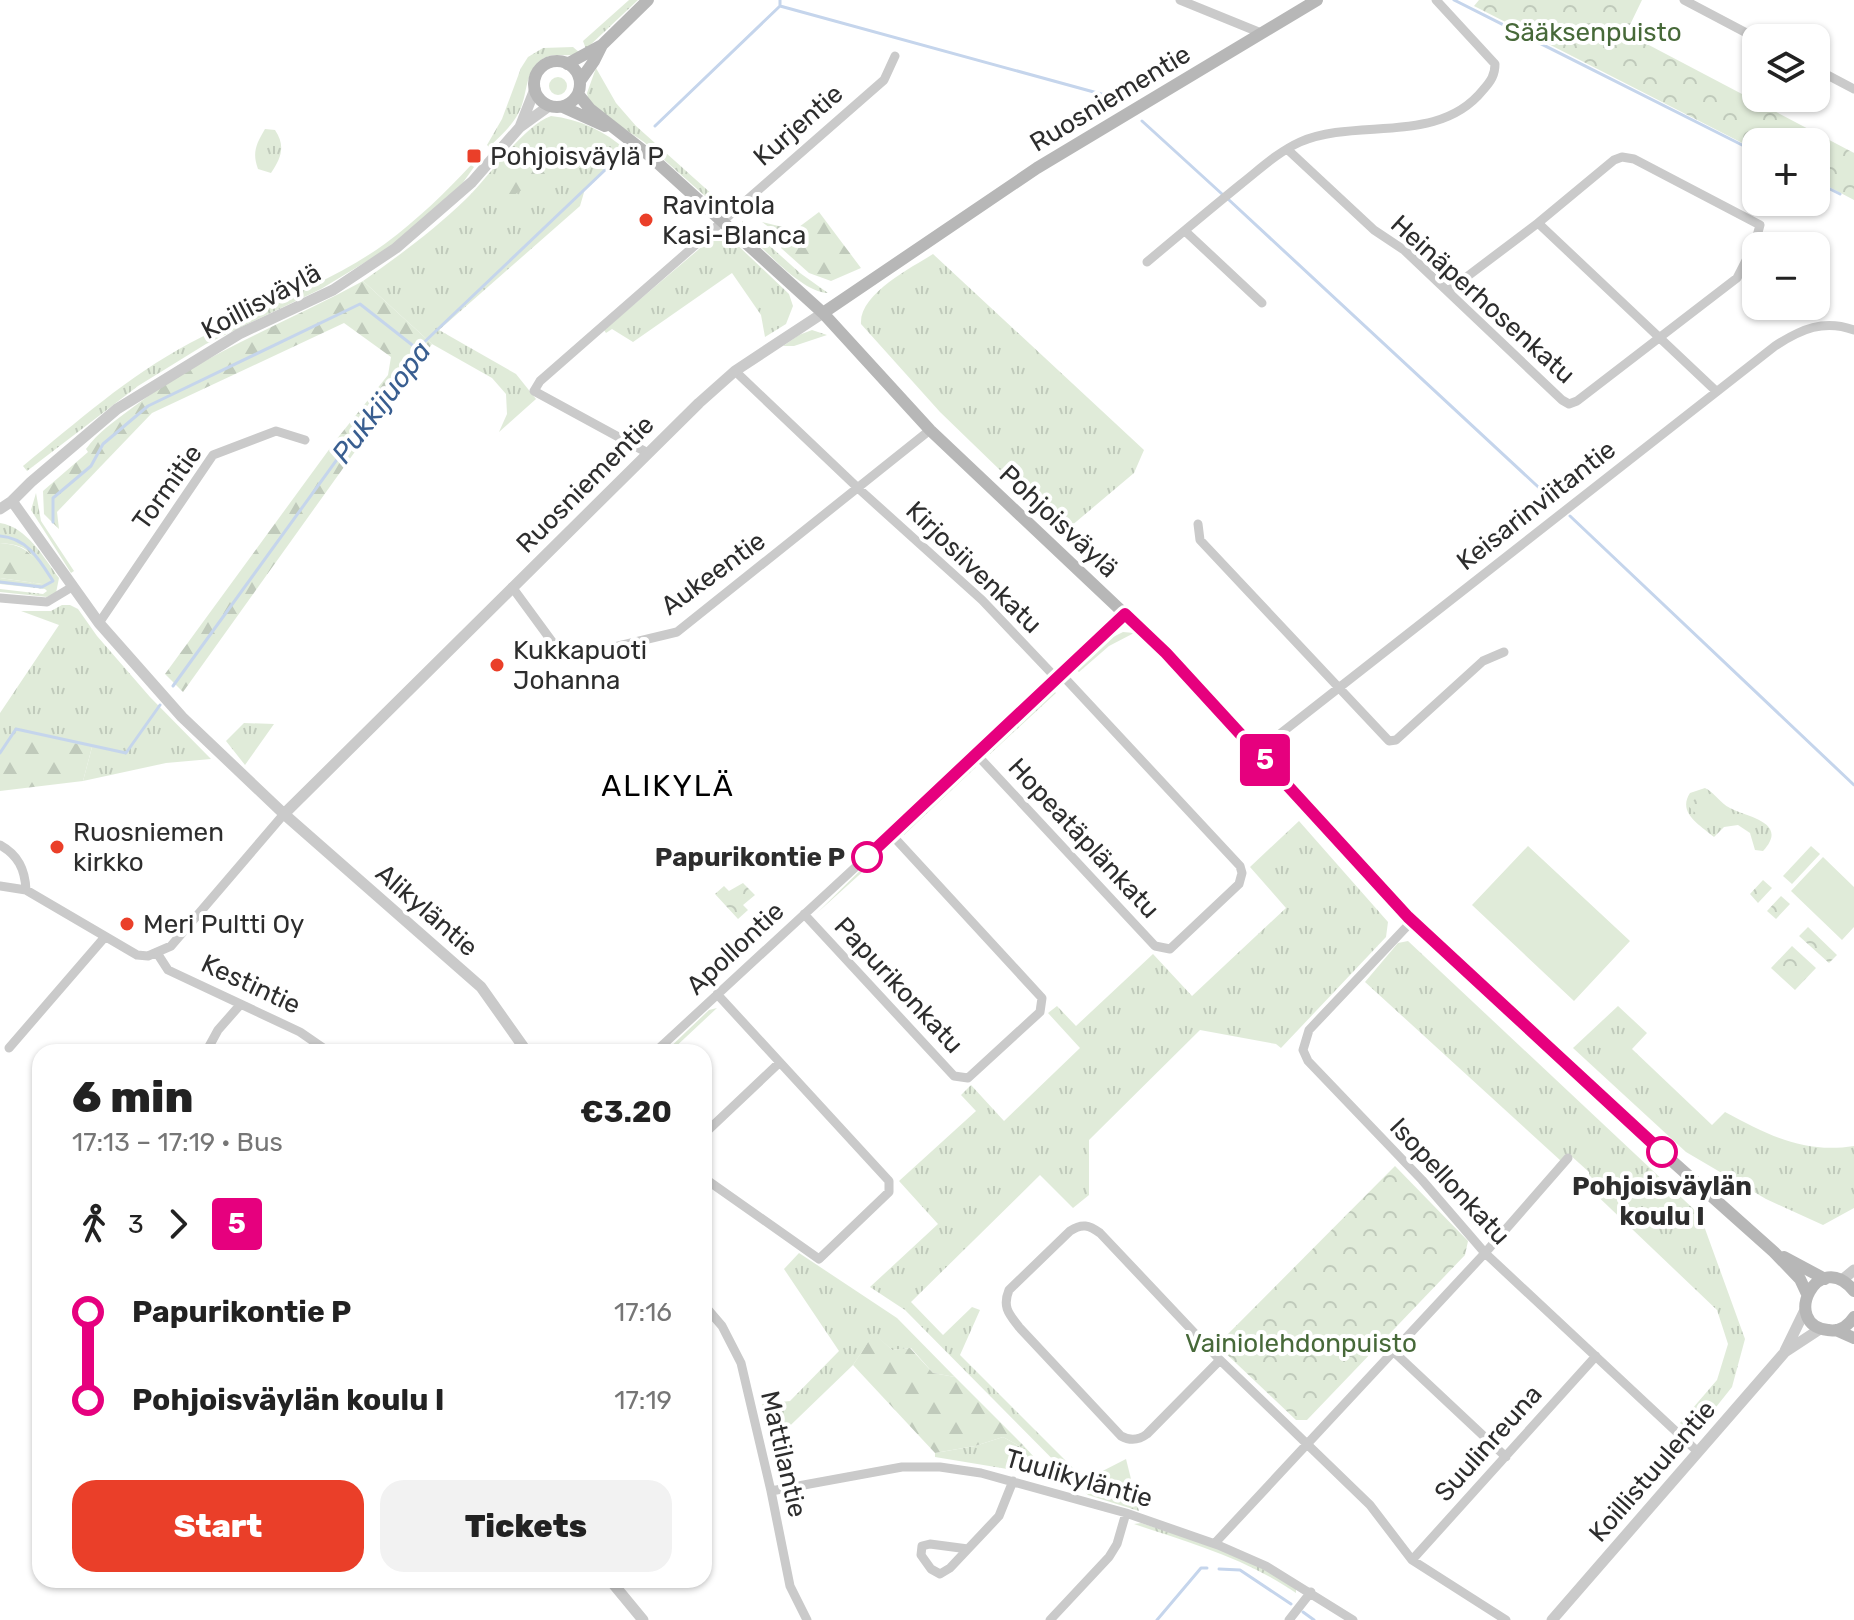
<!DOCTYPE html>
<meta charset="utf-8">
<style>
body{margin:0;font-family:Rubik,sans-serif;background:#f2f2f2;color:#222;height:100vh;display:flex;flex-direction:column;font-size:30px;white-space:nowrap}
*{box-sizing:border-box;margin:0}
p{font-size:26px;color:#767676}
.icon{flex:none;width:44px;height:44px;fill:none;stroke:currentColor;stroke-width:2;stroke-linecap:round;stroke-linejoin:round}
.map{position:relative;flex:1;overflow:hidden}
.drawer{position:absolute;left:32px;top:1044px;width:680px;height:544px;display:flex;flex-direction:column;background:#fff;border-radius:24px;box-shadow:0 2px 6px #0004}
.drawer>*{flex:none}
.badge{padding:0 16px;border-radius:6px;font-size:28px;line-height:52px}
.tools{position:absolute;left:1742px;top:24px;display:grid;gap:16px}
.tools a{display:grid;place-items:center;width:88px;height:88px;border-radius:16px;background:#fff;box-shadow:0 2px 6px #0004;font-size:40px}
.map>.badge{position:absolute;translate:-50% -50%;box-shadow:0 0 0 4px #fff}
.legs{display:flex;align-items:center;gap:12px;height:88px;padding:0 40px;font-size:26px}
.legs p{margin-inline-start:auto}
.head{display:flex;align-items:center;justify-content:space-between;height:136px;padding:0 40px}
h1{font-size:44px;font-weight:800;line-height:60px}
.primary-button{display:flex;gap:16px;margin-top:auto;padding:16px 40px}
.primary-button a{flex:1;height:92px;border-radius:24px;background:#ea3f29;color:#fff;font-size:32px;font-weight:800;line-height:92px;text-align:center}
.primary-button a+a{background:#f2f2f2;color:#222}
ul{padding:0 40px;list-style:none}
li{display:flex;align-items:center;gap:28px;height:88px;font-size:30px}
li i{display:grid;place-items:center;width:12px;height:100%;margin:0 10px;background:currentColor}
li i::after{content:'';width:20px;height:20px;margin:-10px;border:6px solid;border-radius:50%;background:#fff}
li p{margin-inline-start:auto}
li:first-child i{background:linear-gradient(#0000 50%,currentColor 0)}
li:last-child i{background:linear-gradient(currentColor 50%,#0000 0)}
.map>svg:first-child{display:block}
.grass{fill:url(#grass-tufts)}
.forest{fill:url(#forest-firs)}
.park{fill:url(#park-crowns)}
.pitch{fill:#e0ebd9}
.lines{fill:none;stroke-linecap:round;stroke-linejoin:round}
.stream{stroke:#c5d5ec;stroke-width:3}
.minor{stroke:#cacaca;stroke-width:9}
.tertiary{stroke:#cacaca;stroke-width:11}
.secondary{stroke:#b7b7b7;stroke-width:12}
.line-1-casing{stroke:#fff;stroke-width:18}
.line-1{stroke:#e6007e;stroke-width:12}
.poi-dot{fill:#ea3f29;stroke:#fff;stroke-width:3}
.stop-1-dot{fill:#fff;stroke:#e6007e;stroke-width:4}
.labels{text-anchor:middle;stroke-width:8;stroke-linejoin:round;paint-order:stroke}
.park-label{font-size:26px;fill:#476939;stroke:#fff}
.street-label{font-size:26px;fill:#2d2d2d;stroke:#fff}
.poi-label{font-size:26px;fill:#2d2d2d;stroke:#fff;text-anchor:start}
.stop-label{font-size:26px;font-weight:bold;fill:#2d2d2d;stroke:#fff;text-anchor:end}
.water-label{font-size:28px;font-style:italic;fill:#395e90;stroke:#fff}
.quarter-label{font-size:30px;letter-spacing:2px;fill:#000;stroke:#fff}
</style>
<div class="map">
<svg width="1854" height="1620" viewBox="0 0 1854 1620">
<defs>
<pattern id="grass-tufts" width="24" height="20" patternUnits="userSpaceOnUse" patternTransform="scale(2)"><rect width="24" height="20" fill="#e0ebd9"/><path d="M3 7l-1-3M5 7V3M7 7l1-3M15 17l-1-3M17 17v-4M19 17l1-3" fill="none" stroke="#c0cabb"/></pattern>
<pattern id="forest-firs" width="22" height="20" patternUnits="userSpaceOnUse" patternTransform="scale(2)"><rect width="22" height="20" fill="#e0ebd9"/><path d="M5 1l3.5 6h-7zM16 11l3.5 6h-7z" fill="#c0cabb"/></pattern>
<pattern id="park-crowns" width="20" height="18" patternUnits="userSpaceOnUse" patternTransform="scale(2)"><rect width="20" height="18" fill="#e0ebd9"/><path d="M2 6a3 3 0 1 1 6 0M12 15a3 3 0 1 1 6 0" fill="none" stroke="#c0cabb"/></pattern>
</defs>
<rect width="100%" height="100%" fill="#fff"/>
<!-- grass -->
<path class="grass" d="M629,0h9l-52,49 -3,-8z
M573,47l7,6c-12,5 -24,-1 -36,5 -21,12 -15,37 -26,56 -7,13 -18,22 -29,33l-2,-2 15,-26 19,-51 7,-11 15,-9z
M596,68l20,35 20,23 88,79 -11,-2 -69,-61 -48,-32 -7,-8 -2,-9z
M549 86a9 9 0 1 1 18 0a9 9 0 1 1-18 0Z
M551,116c28,3 54,15 75,34l-41,39 -5,17 -141,124 77,44 20,25 -37,33 8,-18 -1,-20 -14,-16 -60,-34 -69,-63c37,-26 71,-51 103,-82 23,-22 57,-73 85,-83z
M265,129l10,1c11,16 6,28 -4,43l-13,-4c-6,-16 -2,-25 7,-40z
M471,165l3,2 -12,17 -70,62 -71,43 -115,55 -68,42 -111,85 -4,-5c55,-45 104,-89 167,-123 64,-34 137,-57 196,-100 31,-23 59,-50 85,-78z
M742,221l58,52 28,20c-26,0 -67,-47 -86,-65z
M722,235l7,2 60,57 4,12 -7,18 -21,13 -4,-22 -29,-42 -99,69 -21,-13 -6,4 -2,-3 108,-92z
M933,254l211,196 -10,23 -70,59 -124,-120 -79,-88c-2,-30 50,-56 72,-70z
M812,330l15,5 -33,11h-11l16,-11z
M36,493l5,28 33,50 -3,2 -40,-63z
M0,523c27,4 44,35 59,55l-3,15 -9,4 -47,-5v-3l43,5 4,-3 -2,-2 -45,-5v-6l42,6c-8,-29 -10,-39 -42,-41z
M62,605h8l8,4 19,27 53,61 61,62 -45,4 -83,18 9,-34 -92,12v-46l59,-88 -38,-14h30z
M1123,632l11,1 -25,13 -30,26 -4,-3 34,-30z
M1053,690l3,3 -66,61 1,-5z
M244,723l30,1 -29,41 -19,-24z
M976,767l-72,68 -1,-1 1,-4 65,-62z
M1705,788c10,5 15,15 25,20 16,9 60,14 33,43l-8,-1 -5,-17 -12,-8 -14,2 -10,10c-14,-12 -37,-24 -24,-44z
M1299,821l89,101 -2,15 -105,111 -5,-4 -76,-14 -111,110v55l-16,13 -33,-33 -129,127 32,33 29,-28 8,3 -20,45 125,125 41,-21 13,52 -51,-16 -183,-185 -35,-23 68,-63 -39,-43 77,-70 -15,-16 10,-10 33,36 76,-73 -32,-35 9,-7 19,20 77,-72 39,42 94,-88 -36,-41z
M887,847l2,1 -72,65 65,-64z
M1408,941l292,274 45,124 -13,48 -35,44 -6,1 -11,-9 37,-43 11,-36 -11,-34 -128,-122v-16l-20,-18 -8,7 -196,-179 33,-39z
M1618,1006l29,27 -15,16 80,76 13,-13c43,23 79,42 129,34v62l-31,17 -57,-26 -80,-47 -113,-104z
M717,1008l-47,44h-5l44,-42z
M799,1253l98,65 58,59 -22,-4 -22,-25 -19,2 -18,-16 -21,31 -83,80 -8,-41 28,-3 49,-50 -55,-82z
M1003,1437l18,10 2,-2 11,12 -2,16 -97,-16v-4l40,-7z
M1141,1523c53,17 108,34 155,65v5c-49,-34 -105,-50 -162,-69z"/>
<!-- forest -->
<path class="forest" d="M537,145l18,5 5,15 -3,6 -8,1 -41,27 -18,-7v-8z
M819,212l42,56 -30,13 -22,-8 -28,-25 4,-9 -23,-17 33,8z
M363,281l69,63 -249,348 -18,-18 171,-234 52,-65 3,-18 -47,-34 -192,90 -95,99 2,17 -15,-15 -1,-23 45,-39 -2,-3c12,-17 29,-28 46,-41 70,-54 154,-85 231,-127z
M0,543c28,2 34,13 48,36l-6,5 -42,-6z
M25,733l67,14 -9,34 -83,10v-32z
M874,1333l18,17 18,-2 23,25 22,4 68,68 -2,2 -18,-10 -28,9 -40,7 -82,-88z"/>
<!-- park -->
<path class="park" d="M1479,0h163l-16,33 228,120v47l-38,-20v-38h-60v8l-282,-144z
M1703,791l13,11 -15,16 -13,-12z
M1811,846l9,8 -28,30 -9,-8z
M1763,880l9,8 -14,15 -8,-9z
M743,883l12,12 -12,10 5,5 -10,9 -23,-25 9,-8 5,5z
M1781,896l9,8 -14,15 -9,-8z
M1808,927l29,28 -8,8 -30,-27z
M1792,946l24,22 -21,22 -24,-22z
M1395,1166l73,75 -3,14 -158,165h-11l-79,-75z"/>
<!-- pitch -->
<path class="pitch" d="M1528,846l102,95 -56,60 -102,-96z
M1823,857l31,30v40l-12,13 -51,-49z"/>
<g class="lines">
<!-- stream -->
<path class="stream" d="M1454,0l302,152
M780,6l343,94
M1142,121l80,73
M655,126l125,-120v-6
M1816,182l24,12
M1228,199l321,298
M1570,516l284,269
M53,522v-24l38,-32 12,-22 45,-38 212,-102 56,44
M0,536c27,2 39,23 53,45l-11,6 -42,-5
M173,686l244,-337 209,-199
M0,753l16,-24 110,24 34,-48
M1219,1569l21,1 51,34
M1303,1612l11,8
M1157,1620l44,-52h6"/>
<!-- minor -->
<path class="minor" d="M1180,0l81,33
M1684,0l72,38
M1816,69l38,20
M1287,149l87,81 30,20 158,150 7,4 8,-3 160,-123 18,-35 5,-18 -126,-66 -12,-2 -8,3 -76,63
M1185,231l77,72
M1147,262c31,-26 62,-52 94,-78 19,-15 37,-32 59,-42 57,-25 138,4 183,-52 8,-9 12,-15 12,-26l-59,-64
M1448,291l90,-68 178,168
M735,371l124,118 123,111 76,80
M646,452l-112,-61 6,-10 344,-301 11,-24
M1198,524l2,16 189,201 7,-1 87,-79 21,-9
M512,587l44,60 13,4 37,-2 71,-17 253,-202
M0,598l47,4 25,-15
M99,623l114,-168 63,-24 29,9
M1257,752l518,-406c26,-17 49,-27 79,-16
M977,755l178,191 15,3 69,-65 3,-11 -2,-7 -178,-191
M0,845c18,10 25,24 26,45
M0,886l26,4 111,65 11,1 23,-10 113,-132
M804,914l150,162 14,2 72,-66 2,-14 -151,-164
M1412,921l-103,109 -6,20 5,11 114,119 63,73 213,199
M157,953l11,17 132,62 29,20
M9,1048l95,-110
M206,1052l12,-22 22,-25
M655,1052l322,-297 148,-141
M704,1134l75,-71
M704,1178l115,81 70,-67v-11l-172,-187
M704,1305l18,21 19,37 30,128 19,95 17,34
M1394,1352l112,105
M1220,1360l-73,74c-8,6 -17,7 -26,2l-102,-109c-10,-13 -17,-20 -10,-37l61,-59c12,-8 19,-6 30,2l120,127 150,145 42,55 94,60
M771,1491l131,-24h38l41,6 145,40 92,32 48,21 87,54
M1215,1543l270,-290 83,-95
M968,1549l-38,-5 -8,2 -1,9 10,14 9,5 10,-6 49,-52 14,-35
M1412,1560l184,-204
M1050,1620l59,-63 8,-13 9,-31
M1289,1620l22,-28"/>
<!-- tertiary -->
<path class="tertiary" d="M520,127l15,-38
M12,501l87,122 83,94 102,97 197,173 46,65
M0,509l12,-8 19,-19 86,-73 122,-75 94,-44 63,-42 76,-66 48,-55 29,-21
M284,814l415,-411 36,-32 88,-58
M1842,1280l12,-10
M1785,1351l20,-41
M610,1580l33,40
M1552,1620l233,-268 35,-23"/>
<!-- secondary -->
<path class="secondary" d="M534 84a23 23 0 1 1 46 0a23 23 0 1 1-46 0Z
M567,64l35,-19 46,-45
M580,81l14,-20 8,-16
M578,94l12,15 60,47 173,157 107,117 236,223 242,264 199,186 167,149 26,27 7,15
M563,107l42,19
M823,313l214,-145 280,-168
M1784,1257l41,22
M1854,1291c-36,-45 -74,34 -26,39 11,2 20,-4 26,-13
M1836,1330l18,8"/>
</g>
<g class="lines">
<defs>
<path id="line-1" d="M867,857l258,-243 41,39 242,264 254,235"/>
</defs>
<!-- line-1 casing -->
<use href="#line-1" class="line-1-casing"/>
<!-- line-1 -->
<use href="#line-1" class="line-1"/>
</g>
<!-- markers -->
<g class="poi-dot">
<rect x="466" y="148" width="16" height="16" rx="4"/>
<circle cx="646" cy="220" r="8"/>
<circle cx="497" cy="665" r="8"/>
<circle cx="57" cy="847" r="8"/>
<circle cx="127" cy="924" r="8"/>
</g>
<g class="stop-1-dot">
<circle cx="867" cy="857" r="14"/>
<circle cx="1662" cy="1152" r="14"/>
</g>
<g class="labels">
<!-- park labels -->
<g class="park-label">
<text x="1593" y="41">Sääksenpuisto</text>
<text x="1301" y="1352">Vainiolehdonpuisto</text>
</g>
<!-- street labels -->
<g class="street-label">
<text transform="translate(1110 98) rotate(-31)" y="9">Ruosniementie</text>
<text transform="translate(798 125) rotate(-41)" y="9">Kurjentie</text>
<text transform="translate(1483 299) rotate(42)" y="9">Heinäperhosenkatu</text>
<text transform="translate(261 301) rotate(-28)" y="9">Koillisväylä</text>
<text transform="translate(585 484) rotate(-45)" y="9">Ruosniementie</text>
<text transform="translate(167 487) rotate(-54)" y="9">Tormitie</text>
<text transform="translate(1536 505) rotate(-38)" y="9">Keisarinviitantie</text>
<text transform="translate(1059 521) rotate(43)" y="9">Pohjoisväylä</text>
<text transform="translate(974 567) rotate(44)" y="9">Kirjosiivenkatu</text>
<text transform="translate(713 573) rotate(-36)" y="9">Aukeentie</text>
<text transform="translate(1084 838) rotate(47)" y="9">Hopeatäplänkatu</text>
<text transform="translate(427 910) rotate(41)" y="9">Alikyläntie</text>
<text transform="translate(735 948) rotate(-43)" y="9">Apollontie</text>
<text transform="translate(251 984) rotate(25)" y="9">Kestintie</text>
<text transform="translate(899 985) rotate(47)" y="9">Papurikonkatu</text>
<text transform="translate(1450 1181) rotate(47)" y="9">Isopellonkatu</text>
<text transform="translate(1488 1443) rotate(-48)" y="9">Suulinreuna</text>
<text transform="translate(784 1454) rotate(77)" y="9">Mattilantie</text>
<text transform="translate(1652 1471) rotate(-49)" y="9">Koillistuulentie</text>
<text transform="translate(1079 1478) rotate(16)" y="9">Tuulikyläntie</text>
</g>
<!-- poi labels -->
<g class="poi-label">
<text x="490" y="165">Pohjoisväylä P</text>
<text x="662" y="214">Ravintola<tspan x="662" dy="30">Kasi-Blanca</tspan></text>
<text x="513" y="659">Kukkapuoti<tspan x="513" dy="30">Johanna</tspan></text>
<text x="73" y="841">Ruosniemen<tspan x="73" dy="30">kirkko</tspan></text>
<text x="143" y="933">Meri Pultti Oy</text>
</g>
<!-- stop labels -->
<g class="stop-label">
<text x="845" y="866">Papurikontie P</text>
<text x="1662" y="1195" text-anchor="middle">Pohjoisväylän<tspan x="1662" dy="30">koulu I</tspan></text>
</g>
<!-- water labels -->
<g class="water-label">
<text transform="translate(381 402) rotate(-53)" y="10">Pukkijuopa</text>
</g>
<!-- quarter labels -->
<g class="quarter-label">
<text x="668" y="796">ALIKYLÄ</text>
</g>
</g>
</svg>
<div class="tools">
<a><svg class="icon" aria-label="layers" viewBox="0 0 24 24"><path d="M12 4l9 5-9 5-9-5zM3 14l9 5 9-5"/></svg></a>
<a>+</a>
<a>−</a>
</div>
<b class="badge" style="left:1265px;top:760px;background:#e6007e;color:#fff">5</b>
<section class="drawer">
<div class="head"><div><h1>6 min</h1><p>17:13 – 17:19 · Bus</p></div><b>€3.20</b></div>
<div class="legs"><svg class="icon" aria-label="walk" viewBox="0 0 24 24"><circle cx="13" cy="4" r="2"/><path d="M13 8l-2 6 4 7M11 14l-3 7M7 12l3-4h3l4 4"/></svg>3<svg class="icon" aria-label="forward" viewBox="0 0 24 24"><path d="M9 5l7 7-7 7"/></svg><b class="badge" style="background:#e6007e;color:#fff">5</b></div>
<ul>
<li><i style="color:#e6007e"></i><b>Papurikontie P</b><p>17:16</p></li>
<li><i style="color:#e6007e"></i><b>Pohjoisväylän koulu I</b><p>17:19</p></li>
</ul>
<div class="primary-button"><a>Start</a><a>Tickets</a></div>
</section>
</div>
